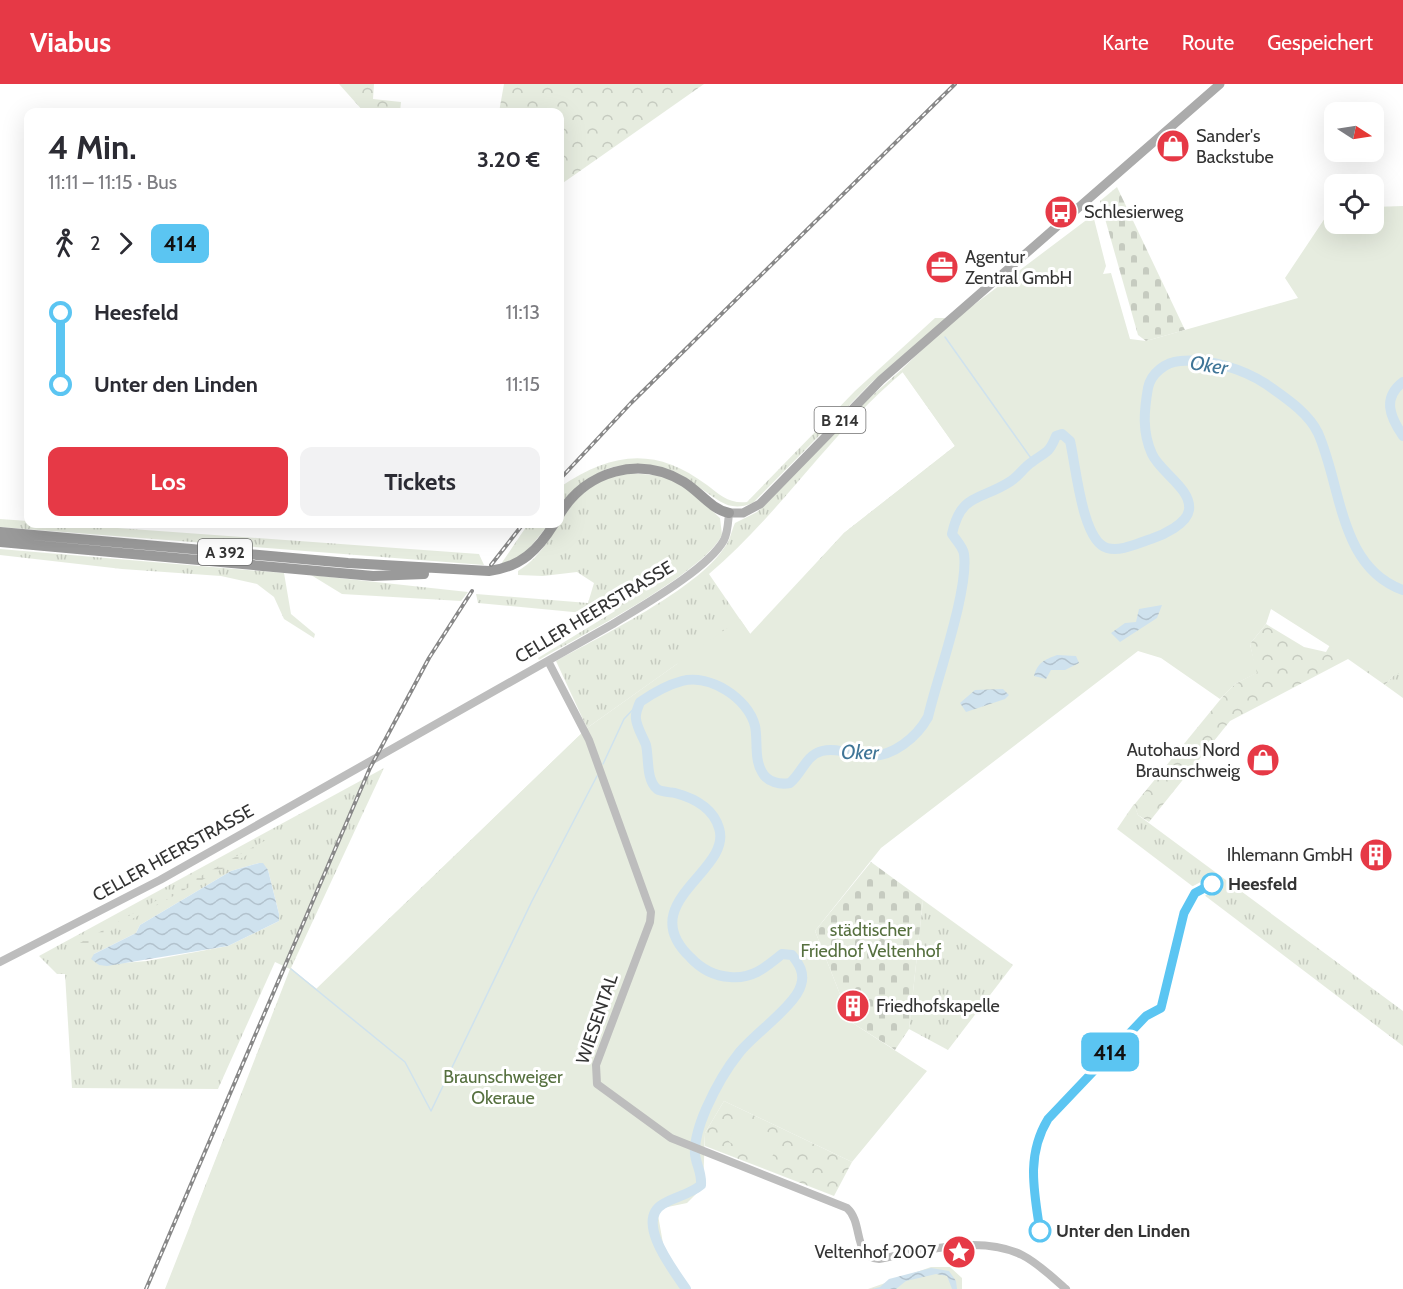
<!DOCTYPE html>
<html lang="de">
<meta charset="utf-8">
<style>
body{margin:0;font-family:Cabin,sans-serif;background:#f2f2f3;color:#2b2b33;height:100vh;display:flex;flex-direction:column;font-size:22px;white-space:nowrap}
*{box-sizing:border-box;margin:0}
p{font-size:20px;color:#7c7c81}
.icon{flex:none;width:33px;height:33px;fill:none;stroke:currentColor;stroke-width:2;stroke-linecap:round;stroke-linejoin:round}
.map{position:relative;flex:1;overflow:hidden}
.sheet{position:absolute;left:24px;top:24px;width:540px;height:420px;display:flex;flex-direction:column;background:#fff;border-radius:12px;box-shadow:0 6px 24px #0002}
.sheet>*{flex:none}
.badge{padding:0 12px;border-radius:9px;font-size:21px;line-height:39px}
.needle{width:39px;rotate:102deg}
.tools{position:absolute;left:1324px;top:18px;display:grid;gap:12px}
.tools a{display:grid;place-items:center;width:60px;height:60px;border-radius:12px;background:#fff;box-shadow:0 6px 24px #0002;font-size:30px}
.map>.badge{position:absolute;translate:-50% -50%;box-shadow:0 0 0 3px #fff}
.legs{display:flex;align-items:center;gap:9px;height:66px;padding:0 24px;font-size:20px}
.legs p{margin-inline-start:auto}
.summary{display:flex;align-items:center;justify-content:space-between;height:102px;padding:0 24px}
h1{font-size:33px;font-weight:800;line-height:45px}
.cta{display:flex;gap:12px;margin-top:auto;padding:12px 24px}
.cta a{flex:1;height:69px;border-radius:12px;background:#e63946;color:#fff;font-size:24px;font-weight:800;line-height:69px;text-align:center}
.cta a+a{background:#f2f2f3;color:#2b2b33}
ul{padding:0 24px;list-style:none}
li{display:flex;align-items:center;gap:21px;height:72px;font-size:22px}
li i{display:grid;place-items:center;width:9px;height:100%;margin:0 8px;background:currentColor}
li i::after{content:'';width:15px;height:15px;margin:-8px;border:4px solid;border-radius:50%;background:#fff}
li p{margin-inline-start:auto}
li:first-child i{background:linear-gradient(#0000 50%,currentColor 0)}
li:last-child i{background:linear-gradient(currentColor 50%,#0000 0)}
header{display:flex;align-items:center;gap:36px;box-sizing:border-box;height:84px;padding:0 30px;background:#e63946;color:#fff}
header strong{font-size:28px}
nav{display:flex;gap:33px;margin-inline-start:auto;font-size:21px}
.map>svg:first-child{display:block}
.grass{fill:url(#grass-tufts);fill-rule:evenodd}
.forest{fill:url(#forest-crowns)}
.wetland{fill:url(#wetland-marsh)}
.cemetery{fill:url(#cemetery-stones)}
.park{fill:#e6ecdf}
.water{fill:url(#water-waves)}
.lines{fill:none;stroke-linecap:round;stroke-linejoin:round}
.stream{stroke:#cfe2ee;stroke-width:1.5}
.river{stroke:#cfe2ee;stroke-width:10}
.secondary{stroke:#bdbdbd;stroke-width:8}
.primary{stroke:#ababab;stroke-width:9}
.highway{stroke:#9a9a9a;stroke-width:10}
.rail-casing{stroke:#888;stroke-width:4}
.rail{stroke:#fff;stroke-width:1.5;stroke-dasharray:4.5;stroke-linecap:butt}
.line-1-casing{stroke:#fff;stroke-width:14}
.line-1{stroke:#5bc5f2;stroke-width:9}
.stop-1-dot{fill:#fff;stroke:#5bc5f2;stroke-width:3}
.labels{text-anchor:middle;stroke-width:6;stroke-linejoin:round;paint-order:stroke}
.shield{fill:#fff;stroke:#707070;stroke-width:1.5}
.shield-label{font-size:16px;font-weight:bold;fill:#333}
.poi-label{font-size:18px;fill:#333;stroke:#fff;text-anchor:start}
.street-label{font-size:18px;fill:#333;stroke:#fff}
.stop-label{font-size:18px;font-weight:bold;fill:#333;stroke:#fff;text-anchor:start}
.park-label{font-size:18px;fill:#56703f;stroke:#fff}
.water-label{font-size:20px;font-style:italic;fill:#3f7597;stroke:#fff}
</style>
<header>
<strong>Viabus</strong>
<nav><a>Karte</a><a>Route</a><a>Gespeichert</a></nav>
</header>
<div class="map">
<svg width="1403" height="1205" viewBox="0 0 1403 1205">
<defs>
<pattern id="grass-tufts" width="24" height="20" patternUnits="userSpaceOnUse" patternTransform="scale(1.5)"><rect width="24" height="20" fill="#e6ecdf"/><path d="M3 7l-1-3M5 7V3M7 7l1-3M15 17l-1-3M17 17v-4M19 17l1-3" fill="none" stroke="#c6cbc0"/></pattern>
<pattern id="forest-crowns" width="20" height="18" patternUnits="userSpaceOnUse" patternTransform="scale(1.5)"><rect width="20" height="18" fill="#e6ecdf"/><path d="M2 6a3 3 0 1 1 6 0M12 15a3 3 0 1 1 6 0" fill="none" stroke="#c6cbc0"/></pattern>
<pattern id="wetland-marsh" width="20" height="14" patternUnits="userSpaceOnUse" patternTransform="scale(1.5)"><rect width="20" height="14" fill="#e6ecdf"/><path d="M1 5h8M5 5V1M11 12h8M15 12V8" fill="none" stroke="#c6cbc0"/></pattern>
<pattern id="cemetery-stones" width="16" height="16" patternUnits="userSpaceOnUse" patternTransform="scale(1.5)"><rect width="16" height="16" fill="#e6ecdf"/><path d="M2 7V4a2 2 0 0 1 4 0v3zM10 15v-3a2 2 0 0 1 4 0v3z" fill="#c6cbc0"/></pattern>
<pattern id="water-waves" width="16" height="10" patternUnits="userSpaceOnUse" patternTransform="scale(1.5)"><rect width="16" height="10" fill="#cfe2ee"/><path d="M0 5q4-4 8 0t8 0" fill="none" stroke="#b2c2cd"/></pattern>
</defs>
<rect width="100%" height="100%" fill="#fff"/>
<!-- grass -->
<path class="grass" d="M935,234h12l-75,64 -119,121c-23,9 -32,-1 -50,-13 -11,-7 -27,-10 -39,-15 -57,-21 -65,-4 -104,33v-21c52,-35 95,-41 147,-2 13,10 22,19 40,17l108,-111z
M901,286l127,82 -87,161 -264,51 -90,64 -31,-67c45,-25 140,-71 168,-113 6,-7 7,-16 11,-25l22,-11 9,-8 74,-80zM903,288l52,74 -111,87 -94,101 -41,-60c71,-60 122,-142 194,-202z
M630,389l35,3 27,16 28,26 2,17c-19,39 -142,101 -183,125l-1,-2 77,-47 -9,-12 -12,15 -116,-11 -2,-9 112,9 6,-20 -17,-11 -34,4 -25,-1v-4c38,-23 47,-75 80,-90 10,-4 22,-6 32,-8z
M0,435l28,2v3h34l417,30 5,11 -484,-38z
M528,440h21l-27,33 -21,7z
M0,465l284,24 7,41 24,20 -1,4 -30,-19 -10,-22 -17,-13 -36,-8 -99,-7 -122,-14z
M311,491l157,17 -7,9 -119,-7z
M1395,590h8v24l-18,-13z
M580,651l-389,487 99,-253 -15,-7 -57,127 -146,-1 -7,-114h-8l-18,-18 345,-188 -93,200 25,21zM259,779l9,7 11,44v7l-51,25 -81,15 -48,4 -5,-11 42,-21 4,-8 91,-54z
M1134,720l4,11 265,196v35l-286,-217z
M923,816l90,65 -65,85 -39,-21z"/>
<!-- forest -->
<path class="forest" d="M339,0h35l-1,15 28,3 -1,10h-36z
M504,0h200l-144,101v-73h-61z
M1266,540l38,23 22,5 4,-7 73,-7v36h-8l-10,11 -37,-26 -118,62 -81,101 -11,-7 -4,-10 90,-110 11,-11 21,-11 -6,-29z
M724,1017l128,61 -18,34 -129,-50v-13z"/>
<!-- wetland -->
<path class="wetland" d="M266,756l1,4 -187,104 -2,-4z"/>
<!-- cemetery -->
<path class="cemetery" d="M1117,103l68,143 -39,11 -8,-6 -38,-134z
M871,778l52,38 -14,129 -14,21 -44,-28 -36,-91z"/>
<!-- park -->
<path class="park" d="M1403,122v465l-19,10 -113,-72 -5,15 -16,20 7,29 -22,11 -15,15 -59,-41 -23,-7 -257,197 -66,83 36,91 76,49 -75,91 -128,-61 -19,32 -2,54 -16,16 -24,5 -5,7 6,34 24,40h-523l126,-320 26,20 270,-261 153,-109 11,16 93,-102 111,-87 -54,-76 50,-48 142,-107 13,51 -3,8 8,-1 19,66 16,2 152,-43 -13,-20 40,-60 10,-3v9h39v-17z
M738,1033l44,22 -13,23 -40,-20z
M931,1183h19l12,11v11h-94z"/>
<!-- water -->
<path class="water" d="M1162,521l-5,13 -37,24 -9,-9 14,-10 11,-1 3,-13z
M1057,571l19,1 3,7 -14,7h-14l-5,9 -12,-3c4,-14 10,-16 23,-21z
M1003,605l6,6 -4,4 -39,13 -6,-9 15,-13z
M259,779h4l5,7 11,44v7l-51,25 -121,20 -8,-1 -8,-6 3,-5 42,-21 4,-8 91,-54z
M931,1184l18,3 7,10 1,8h-5l-5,-13 -11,-2 -30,7 -10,8h-24l8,-2 9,-8z"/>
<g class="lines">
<!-- stream -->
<path class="stream" d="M945,253l88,124
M603,680l21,-45 16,-17
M291,885l114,93 26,49 101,-210 65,-125"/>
<!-- river -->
<path class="river" d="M1403,298c-21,16 -13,35 0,54
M686,1205c-12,-18 -52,-68 -23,-85 13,-8 26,-9 38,-19 1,-13 -5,-20 -6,-31 -1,-15 5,-31 11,-45 8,-18 20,-40 33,-56 14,-18 57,-48 62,-68 4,-12 -2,-21 -9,-30l-10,-1c-17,14 -30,25 -52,23 -16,-1 -29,-8 -40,-20 -57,-55 43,-86 29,-129 -6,-20 -25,-30 -44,-35 -6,-1 -14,-1 -18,-4 -11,-9 -8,-31 -11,-44 -3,-8 -9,-17 -10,-26 -1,-6 2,-12 4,-17 13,-9 27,-17 42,-21 28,-7 66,17 73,45 3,14 -1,33 7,46 5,10 18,13 28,11 12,-10 16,-28 32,-32 16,-4 31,5 47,5 24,1 48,-19 59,-39 9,-39 41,-127 36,-163 -1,-7 -8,-14 -12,-20 9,-42 29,-33 59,-53 8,-5 13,-14 21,-19 13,-10 17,-8 24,-26l6,-2 8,7c6,25 12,100 37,107 14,4 31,-5 44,-9 12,-4 36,-15 38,-29 3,-21 -29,-38 -37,-56 -10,-22 -8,-43 -4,-66 3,-15 18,-26 32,-27 28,-3 63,8 86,23 18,13 42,28 52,49 24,54 21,134 85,157"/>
<!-- secondary -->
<path class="secondary" d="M548,577l41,79 62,172 -1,10 -54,143 1,19 74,54 176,70c17,15 5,49 32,51 44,-8 101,-25 143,-4 16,8 30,22 44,34
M0,878l160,-82 453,-256c29,-18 95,-55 111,-84 4,-8 4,-18 5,-27"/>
<!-- primary -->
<path class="primary" d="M729,429h14l17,-9 121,-124 339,-296"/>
<!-- highway -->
<path class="highway" d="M560,430c26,-43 79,-59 124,-32 16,10 27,27 45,31
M0,448l348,31 141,8c32,-4 49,-21 65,-47
M0,458l373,34 51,-2"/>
<defs>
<path id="rail" d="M560,395l71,-76 324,-319
M491,481l32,-41
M146,1205l224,-521 59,-110 43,-67"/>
</defs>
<!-- rail casing -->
<use href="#rail" class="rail-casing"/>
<!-- rail -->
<use href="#rail" class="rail"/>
</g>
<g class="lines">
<defs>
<path id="line-1" d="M1040,1147c-6,-40 -14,-76 8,-112l98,-103 15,-8 23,-95 11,-20 17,-9"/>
</defs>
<!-- line-1 casing -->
<use href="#line-1" class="line-1-casing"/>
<!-- line-1 -->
<use href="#line-1" class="line-1"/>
</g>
<!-- icons -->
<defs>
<symbol id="shop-disc" viewBox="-11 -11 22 22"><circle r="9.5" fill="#e63946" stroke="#fff"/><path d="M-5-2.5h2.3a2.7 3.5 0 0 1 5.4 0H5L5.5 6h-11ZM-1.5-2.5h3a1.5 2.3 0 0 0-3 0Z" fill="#fff"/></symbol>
<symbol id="bus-disc" viewBox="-11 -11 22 22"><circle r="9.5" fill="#e63946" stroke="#fff"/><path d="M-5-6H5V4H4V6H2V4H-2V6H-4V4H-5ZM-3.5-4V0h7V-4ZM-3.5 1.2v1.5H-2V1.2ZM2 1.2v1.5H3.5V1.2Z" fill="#fff"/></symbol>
<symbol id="office-disc" viewBox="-11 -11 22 22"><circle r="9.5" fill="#e63946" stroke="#fff"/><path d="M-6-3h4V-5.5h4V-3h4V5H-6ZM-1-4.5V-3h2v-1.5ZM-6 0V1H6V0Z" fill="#fff"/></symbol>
<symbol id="building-disc" viewBox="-11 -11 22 22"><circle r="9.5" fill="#e63946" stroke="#fff"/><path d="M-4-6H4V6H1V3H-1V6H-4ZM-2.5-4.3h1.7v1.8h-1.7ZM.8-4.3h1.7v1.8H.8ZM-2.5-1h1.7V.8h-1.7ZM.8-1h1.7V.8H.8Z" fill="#fff"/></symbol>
<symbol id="sight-disc" viewBox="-11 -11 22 22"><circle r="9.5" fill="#e63946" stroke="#fff"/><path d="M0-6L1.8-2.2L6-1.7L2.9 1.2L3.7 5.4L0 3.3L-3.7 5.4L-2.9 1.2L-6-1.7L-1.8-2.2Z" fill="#fff"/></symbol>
</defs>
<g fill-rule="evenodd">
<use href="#shop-disc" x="1154" y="43" width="38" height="38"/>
<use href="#bus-disc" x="1042" y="109" width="38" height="38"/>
<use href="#office-disc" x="923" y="164" width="38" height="38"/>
<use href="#shop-disc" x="1244" y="657" width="38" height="38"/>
<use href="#building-disc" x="1357" y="752" width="38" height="38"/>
<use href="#building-disc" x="834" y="903" width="38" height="38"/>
<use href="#sight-disc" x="940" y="1149" width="38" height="38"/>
</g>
<!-- markers -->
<g class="stop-1-dot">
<circle cx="1212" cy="800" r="10"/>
<circle cx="1040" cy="1147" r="10"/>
</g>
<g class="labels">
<!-- shield labels -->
<g class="shield">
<rect x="814.5" y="323" width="51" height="26" rx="4.5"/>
<rect x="198" y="455" width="54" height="26" rx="4.5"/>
</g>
<g class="shield-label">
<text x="840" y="342">B 214</text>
<text x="225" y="474">A 392</text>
</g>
<!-- poi labels -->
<g class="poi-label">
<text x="1196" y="58">Sander's<tspan x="1196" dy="21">Backstube</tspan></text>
<text x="1084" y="134">Schlesierweg</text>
<text x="965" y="179">Agentur<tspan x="965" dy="21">Zentral GmbH</tspan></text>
<text x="1240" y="672" text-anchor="end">Autohaus Nord<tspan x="1240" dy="21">Braunschweig</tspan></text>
<text x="1353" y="777" text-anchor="end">Ihlemann GmbH</text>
<text x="876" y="928">Friedhofskapelle</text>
<text x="936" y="1174" text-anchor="end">Veltenhof 2007</text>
</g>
<!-- street labels -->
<g class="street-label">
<text transform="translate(594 528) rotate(-31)" y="6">CELLER HEERSTRASSE</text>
<text transform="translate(173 769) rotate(-29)" y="6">CELLER HEERSTRASSE</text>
<text transform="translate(597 935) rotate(-71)" y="6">WIESENTAL</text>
</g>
<!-- stop labels -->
<g class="stop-label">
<text x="1228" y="806">Heesfeld</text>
<text x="1056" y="1153">Unter den Linden</text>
</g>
<!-- park labels -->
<g class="park-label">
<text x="871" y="852">städtischer<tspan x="871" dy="21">Friedhof Veltenhof</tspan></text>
<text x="503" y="999">Braunschweiger<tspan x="503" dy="21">Okeraue</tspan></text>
</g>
<!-- water labels -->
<g class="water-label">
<text transform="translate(1209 281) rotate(9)" y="7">Oker</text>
<text transform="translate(860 668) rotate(1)" y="7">Oker</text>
</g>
</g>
</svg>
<div class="tools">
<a><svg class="needle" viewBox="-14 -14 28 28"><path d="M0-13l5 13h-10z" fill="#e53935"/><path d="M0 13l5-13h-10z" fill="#7c7c81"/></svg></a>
<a><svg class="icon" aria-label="locate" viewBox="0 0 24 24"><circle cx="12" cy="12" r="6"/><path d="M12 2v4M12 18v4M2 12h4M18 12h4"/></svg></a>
</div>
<b class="badge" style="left:1110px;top:968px;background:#5bc5f2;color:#111">414</b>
<section class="sheet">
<div class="summary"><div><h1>4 Min.</h1><p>11:11 – 11:15 · Bus</p></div><b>3.20 €</b></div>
<div class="legs"><svg class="icon" aria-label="walk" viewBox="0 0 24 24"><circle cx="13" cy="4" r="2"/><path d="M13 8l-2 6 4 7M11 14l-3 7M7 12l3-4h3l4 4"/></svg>2<svg class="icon" aria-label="forward" viewBox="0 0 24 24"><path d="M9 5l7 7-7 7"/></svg><b class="badge" style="background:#5bc5f2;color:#111">414</b></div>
<ul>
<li><i style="color:#5bc5f2"></i><b>Heesfeld</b><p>11:13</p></li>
<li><i style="color:#5bc5f2"></i><b>Unter den Linden</b><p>11:15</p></li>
</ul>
<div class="cta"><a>Los</a><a>Tickets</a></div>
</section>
</div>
